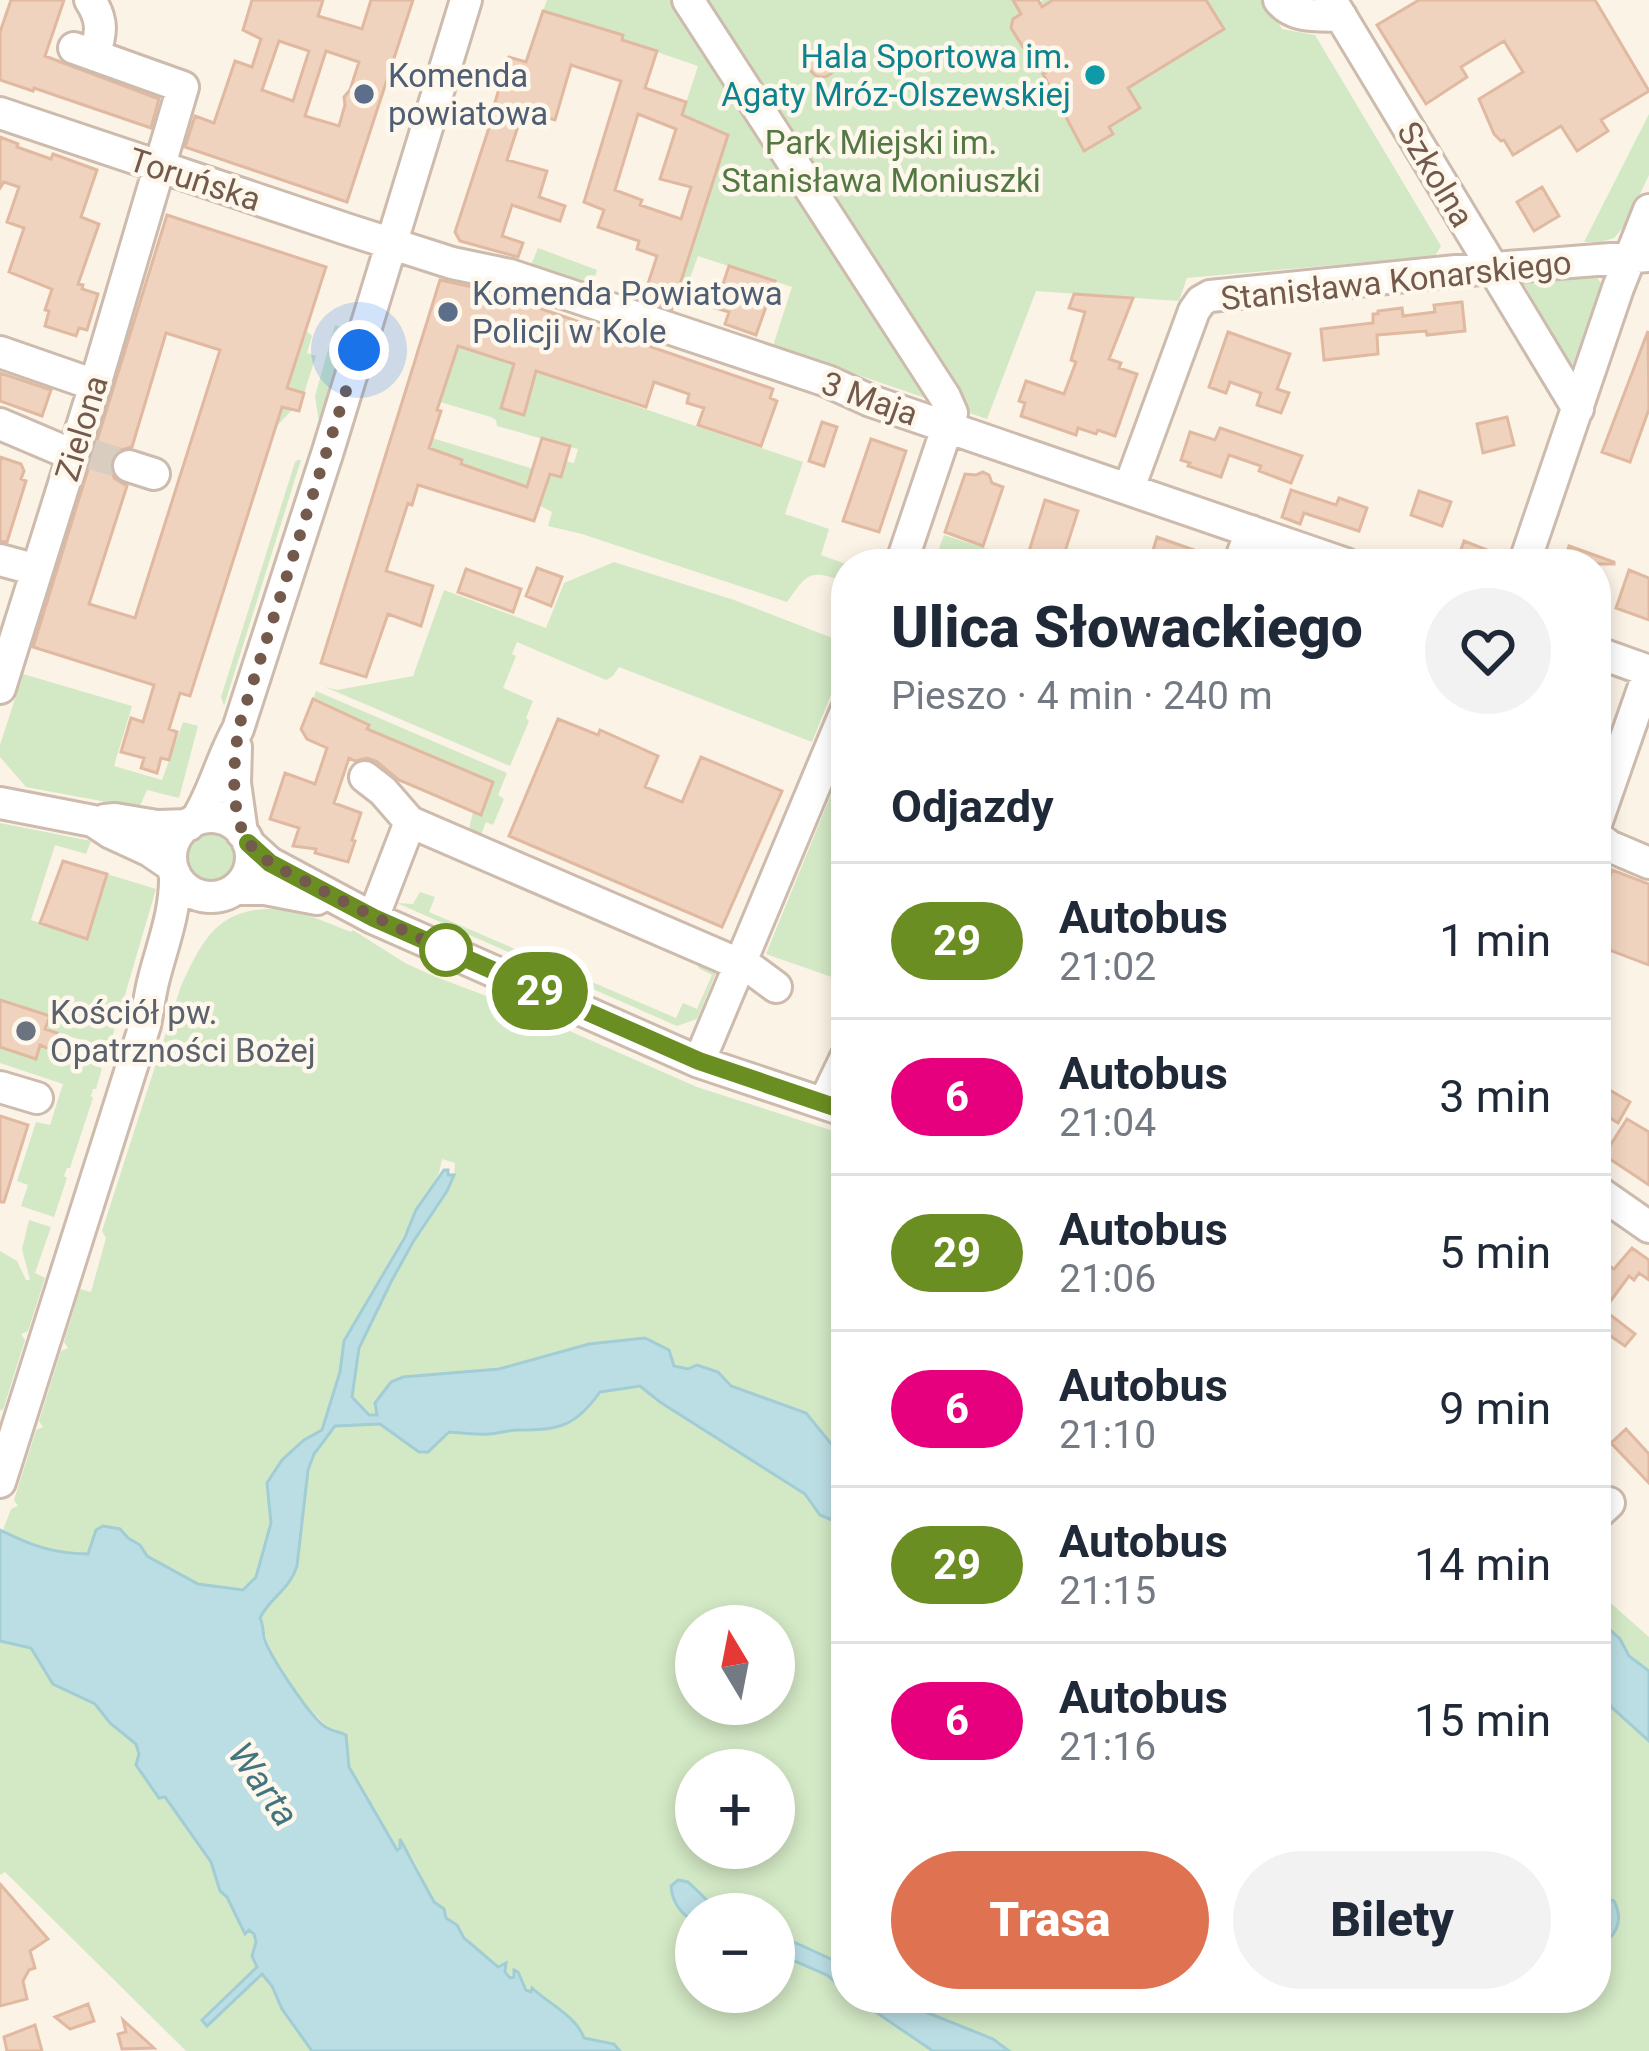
<!DOCTYPE html>
<html lang="pl">
<meta charset="utf-8">
<style>
body{margin:0;font-family:Roboto,sans-serif;background:#f2f2f3;color:#1f2937;height:100vh;display:flex;flex-direction:column;font-size:45px;white-space:nowrap}
*{box-sizing:border-box;margin:0}
p{font-size:39px;color:#747a83}
.icon{flex:none;width:66px;height:66px;fill:none;stroke:currentColor;stroke-width:2;stroke-linecap:round;stroke-linejoin:round}
.map{position:relative;flex:1;overflow:hidden}
.side{position:absolute;left:831px;top:549px;width:780px;height:1464px;display:flex;flex-direction:column;background:#fff;border-radius:48px;box-shadow:0 6px 18px #0003}
.side>*{flex:none}
.badge{padding:0 24px;border-radius:39px;font-size:42px;line-height:78px}
.needle{width:78px;rotate:350deg}
.controls{position:absolute;left:675px;top:1605px;display:grid;gap:24px}
.controls a{display:grid;place-items:center;width:120px;height:120px;border-radius:50%;background:#fff;box-shadow:0 6px 18px #0003;font-size:60px}
.you{position:absolute;width:60px;height:60px;margin:-30px;border:9px solid #fff;border-radius:50%;background:#1a73e8;box-shadow:0 0 0 18px #1a73e833}
.map>.badge{position:absolute;translate:-50% -50%;box-shadow:0 0 0 6px #fff}
h2{padding:0 60px;font-size:45px;line-height:108px}
.round{display:grid;place-items:center;flex:none;width:126px;height:126px;border-radius:63px;background:#f2f2f3}
.headline{display:flex;align-items:center;justify-content:space-between;height:204px;padding:0 60px}
h1{font-size:57px;font-weight:800;line-height:90px}
.primary-button{display:flex;gap:24px;margin-top:auto;padding:24px 60px}
.primary-button a{flex:1;height:138px;border-radius:72px;background:#df7251;color:#fff;font-size:48px;font-weight:800;line-height:138px;text-align:center}
.primary-button a+a{background:#f2f2f3;color:#1f2937}
ul{padding:0;list-style:none}
li{display:flex;align-items:center;gap:36px;height:156px;padding:0 60px;border-top:3px solid #e0e1e3}
li div{flex:1}
li b{display:block;font-size:45px}
li em{font-style:normal}
li .badge{min-width:132px;font-weight:700;text-align:center}
.map>svg:first-child{display:block}
.green{fill:#d3e8c5;fill-rule:evenodd}
.water{fill:#bbdee4;stroke:#a2cdd5;stroke-width:3}
.building{fill:#efd3bf;stroke:#e1b9a0;stroke-width:3;fill-rule:evenodd}
.lines{fill:none;stroke-linecap:round;stroke-linejoin:round}
.minor-tunnel{stroke:#d9cdc0;stroke-width:30;stroke-dasharray:30 15;stroke-linecap:butt}
.minor-casing{stroke:#cdbbad;stroke-width:36}
.minor{stroke:#fff;stroke-width:30}
.line-casing{stroke:#fff;stroke-width:27}
.line{stroke:#6b8e23;stroke-width:18}
.walk{stroke:#745a4c;stroke-width:12;stroke-dasharray:0 21.6}
.culture-dot{fill:#0f9aa8;stroke:#fef7ec;stroke-width:4.5}
.service-dot{fill:#5c6f8a;stroke:#fef7ec;stroke-width:4.5}
.stop-dot{fill:#fff;stroke:#6b8e23;stroke-width:6}
.worship-dot{fill:#6b7280;stroke:#fef7ec;stroke-width:4.5}
.labels{text-anchor:middle;stroke-width:9;stroke-linejoin:round;paint-order:stroke}
.culture-label{font-size:33px;fill:#0d838f;stroke:#fef7ec;text-anchor:end}
.service-label{font-size:33px;fill:#4e5e75;stroke:#fef7ec;text-anchor:start}
.park-label{font-size:33px;fill:#547844;stroke:#fef7ec}
.street-label{font-size:33px;fill:#745a4c;stroke:#fef7ec}
.worship-label{font-size:33px;fill:#5b616d;stroke:#fef7ec;text-anchor:start}
.water-label{font-size:36px;font-style:italic;fill:#43757f;stroke:#fef7ec}
</style>
<div class="map">
<svg width="1649" height="2051" viewBox="0 0 1649 2051">
<rect width="100%" height="100%" fill="#fbf3e6"/>
<!-- green -->
<path class="green" d="M547,0h466l8,12 22,-12h222l17,29 33,6 126,211 -6,10 -248,22 -8,23 -143,-10 -49,128 -214,-73 19,-59 -94,-31 -16,44 -10,8 56,-173 -46,-20 16,-49 -76,-26 1,-6 -9,-2 -2,5 -26,-13 -43,-13z
M1649,114v61l-24,50 -11,13 -13,4h-17z
M538,248l59,22 -5,15 -61,-20z
M1595,275l6,8 -28,81h-3l-46,-80 2,-3z
M335,325l15,5 -31,92 -4,-26z
M307,331l5,5 -5,17 9,3 -12,37 -14,-4 -5,18 7,3 -17,18z
M422,334l381,128 -18,52 44,15 -8,26 25,9v18c-36,-13 -38,-10 -59,20l-205,-68 -34,-8 4,-14 -91,-48v-4l-8,-3 -30,10 9,-29 128,39 6,-16 8,2 4,-14 -81,-23 -1,-6 -5,-3 -51,-15 12,-38 -36,-12z
M298,460h3l-77,246 -3,-9 74,-235z
M944,535l65,21 -2,8h-87l2,-6 12,4z
M614,562l120,38 106,41 6,16 -34,85 -193,-75 -6,9 -7,4 -89,-38 -5,12 4,2 -13,32 30,13 -7,17 3,3 -19,45 -185,-79 12,3 76,-14 31,-86 102,38 18,-45z
M23,674l109,32 -18,60 48,14 21,-58 15,4 -19,72 -32,-8 -8,18 -113,-21 -26,-30v-12z
M316,691l191,82 -9,22 6,4 -11,26 -7,-3 -7,18 -11,-7 5,-21 8,2 12,-32 -111,-46 -14,31 -16,-7 16,-35 -55,-26z
M846,758v224l-80,-28z
M0,823l91,18 -5,13 -31,-9 -24,75 55,19 21,-65 49,15 -34,116h-4l-2,8 3,1 -10,34 -64,-19 4,-14 -49,-15z
M184 857a27 27 0 1 1 54 0a27 27 0 1 1-54 0Z
M420,892l15,5 -6,15 247,106 7,-15 14,6 15,-34 -14,-7 3,-5 15,10 -19,46 -20,7 -280,-123 16,1z
M279,909l34,8 38,15 2,-2 52,33 31,14 79,30 182,80 149,48v863h750v-408l53,47v414h-1029l-6,-7 -30,-6c-8,-22 -34,-33 -51,-49l-2,3 -12,-12 -9,-2 -5,-10h-6c-15,-13 -29,-25 -41,-40 -6,-8 -14,-11 -20,-20 -13,-21 -20,-48 -38,-66l-2,9 -49,-84 -4,-32 -10,-6 -7,-1 -31,-33 -26,-42 -11,-35c10,-21 28,-27 37,-52l11,-96 6,-16 33,-40 6,-19 6,-47 54,-106 34,-52 7,-15 1,-12 -13,-4 -3,14 -95,168 -4,31 -18,58 -18,10 -22,20 -15,23 4,40 -15,54 -13,13 -45,-6 -51,-28 -7,-11 -12,-7 -32,-8 -8,24c-32,-1 -57,-6 -85,-24l8,-21 7,-3 -4,-6 22,-70 7,-3 -4,-6 22,-70 7,-3 -4,-6 16,-53 11,3 15,-54 -4,-7 79,-245c23,-49 37,-79 98,-77zM696,1626h78v78h-78zM696,1770h78v78h-78zM696,1914h78v78h-78z
M40,1046l62,22 -6,21h-3l-2,7 2,2 -23,70h-3l-3,8 3,2 -13,39 -33,-11 7,-21 -11,-4 19,-59 14,3 13,-41 -63,-21v-16l35,12z
M29,1220l22,7 -16,46 10,5 -17,53 -7,3 4,6 -22,70h-3v-159l17,10 9,19h4l-8,-31z
M0,1641l31,7 22,36 42,20 15,19 26,21 3,10 -3,11 22,33 7,-1 46,66 9,28 7,6 18,37 4,-4 5,3 3,34 -55,54 5,5 55,-52 10,12 10,23 30,42h-126l-181,-179 -5,3z"/>
<!-- water -->
<path class="water" d="M444,1170h4v5h6l-7,16 -34,51 -22,40 -32,66 -7,49 17,18h8l-2,-12 16,-21 12,-5 96,-8 90,-25 56,-6 24,12 5,16 14,3 9,-4 21,7 13,14 75,27 40,49v64l-26,-11 -15,-21 -145,-92 -20,-16 -40,6c-25,35 -41,38 -82,38 -10,0 -20,4 -29,4 -13,1 -27,-1 -40,-2l-21,20h-9l-39,-28 -45,2 -21,28 -6,16 -11,96c-8,25 -27,31 -37,52 3,6 3,13 4,19 4,17 48,83 63,91 6,3 13,4 19,7l3,32 48,83 3,-2v-9l34,63 10,7 2,9 11,7 7,13 34,29 8,-4 -1,9 5,6 4,-1v-7l4,2 8,18 5,2 1,-4c17,16 44,28 52,50l30,6 6,7h-308l-30,-42 -10,-23 -10,-12 -55,52 -5,-6 55,-53 -5,-11 4,-14 -2,-8 -5,-4 -4,4 -18,-37 -7,-6 -9,-29 -46,-65 -6,1 -23,-33 3,-11 -3,-10 -26,-21 -15,-19 -42,-20 -22,-36 -31,-7v-111c33,16 51,23 88,24l8,-24 7,-4 17,3 8,9 12,7 7,11 51,28 45,6 13,-13 15,-54 -4,-40 15,-23 22,-20 18,-10 18,-58 4,-31 61,-104 11,-27z
M1596,1617l24,22 9,17 20,15v70l-53,-48z
M678,1880l10,2 21,20 25,12h-38v8c-15,-7 -24,-20 -25,-36z
M1596,1896l18,5c11,22 1,36 -18,48z
M774,1933l72,33v25l-19,-16 -53,-23z
M855,1998h36l102,41 16,12h-76z"/>
<!-- building -->
<path class="building" d="M11,0h53l-19,56 114,43 -8,29 -117,-40 -1,3 -33,-11v-48z
M252,0h71l-5,16 44,13 9,-29h42l-66,202 -162,-55 10,-31 19,7 21,-62 17,6 9,-28 -18,-9zM279,41l30,10 -16,50 -31,-11zM326,51l33,11 -9,28 -6,7 1,8 -6,21 -34,-10z
M1013,0h25l4,7 11,-7h153l18,29 -96,59 12,20 -31,19 4,7 -29,17 -41,-77 4,-2 -18,-29 -6,4 -12,-19 2,-9 8,-5z
M1419,0h176l54,91 -48,29 7,11 -31,20 -16,-25 -48,29 -9,-15 -3,1 -7,-7 -15,-35 44,-27 -19,-31 -43,26 6,10 -41,27 -49,-79z
M543,11l80,24 -1,5 35,11 -12,37 41,14 -4,13 46,20 -56,174 -29,-10 14,-43 -20,-7 2,-8 -41,-14 6,-17 -20,-8 37,-121 -50,-16 -16,55 -17,-5 -2,6 -15,-4 -14,43 40,11 -8,26 26,9 -5,15 -48,-16 -10,31 21,7 -5,14 -58,-16 -5,-9 42,-129 -2,-1 14,-45 17,5zM638,114l38,15 -16,50 31,8 -10,32 -41,-14 2,-5 -27,-10z
M809 64a13 13 0 1 1 26 0a13 13 0 1 1-26 0Z
M0,137l18,7 -1,3 34,12 2,-5 44,16 -16,47 18,7 -21,60 5,1 -1,4 16,5 -11,36 -8,-2 -3,8 -31,-10 4,-15 -4,-1 7,-21 -43,-17 15,-44 -17,-6 12,-35 -15,-5 -4,6z
M1542,187l17,29 -25,15 -17,-29z
M167,215l159,52 -39,121 17,5 -5,18 -17,-4 -92,289 -10,-3 -11,36 8,3 -8,28 -8,-2 -4,15 -16,-5 3,-10 -23,-6 10,-34 12,4 11,-37 -121,-38zM166,333l54,17 -85,268 -46,-14 38,-118 -13,-8 -4,-17 7,-10 15,-4z
M729,266l46,15 -19,54 -31,-11 4,-12 -14,-4z
M440,280l37,8 62,20 234,81 -3,9 7,3 -16,45 -63,-21 6,-17 -17,-5 2,-9 -35,-12 -8,25 -110,-36 -12,44 -23,-7 13,-44 -56,-18 -21,64 4,1 -12,37 33,12 -1,4 66,23 15,-49 28,8 -9,31 -11,-3 -16,47 -116,-36 -6,20 -4,-2 -22,68 47,15 -12,40 -33,-12 -22,63 -45,-14z
M1074,294l59,4 -24,61 12,4 -2,5 18,6 -22,62 -17,-6 -2,4 -18,-6 -2,7 -55,-19 4,-13 -6,-2 7,-20 38,13 12,-32 -5,-2 14,-48 -16,-4z
M1462,302l3,29 -38,4 -1,-4 -49,4 1,19 -54,6 -3,-31 52,-6v-9h5v-3l24,-3 1,8 32,-4 -1,-7z
M1648,331l1,78 -19,53 -28,-10z
M1228,332l62,22 -13,35 12,4 -8,20 -24,-8 4,-12 -31,-11 -4,11 -17,-6z
M0,373l51,17 -9,26 -42,-15z
M1507,417l7,28 -31,8 -6,-29z
M822,422l15,5 -13,39 -15,-5z
M1220,428l82,28 -11,27 -32,-12 2,-5 -32,-11 -8,22 -33,-11 2,-3 -9,-3 9,-28 25,8z
M871,439l35,12 -27,81 -36,-11z
M0,457l21,7 3,7 -3,8 5,2 -19,61 -7,-1z
M983,472l6,3 3,8 11,4 -20,59 -38,-14 20,-58 11,1z
M1291,490l45,15 3,-7 28,10 -8,23 -55,-18 -4,11 -18,-7z
M1419,491l32,11 -9,24 -31,-11z
M1045,500l33,11 -17,53h-36z
M1157,537l63,22v5h-71z
M1464,541l26,10 -5,13h-29z
M1569,546l45,16v2h-51z
M537,568l25,9 -11,29 -25,-10z
M466,569l55,20 -8,23 -55,-20z
M1629,570l20,8v42l-33,-12z
M313,699l56,26 -2,4 126,53 -12,33 -82,-35 -23,-19 -9,-3 -12,3 -6,-3 -15,45 27,10 -9,27 3,1 -7,21 -33,-9 1,-4 -23,-3 6,-18 -29,-9 15,-46 30,11 12,-36 -20,-9 -6,-10z
M558,719l40,16 2,-5 58,26 -13,31 37,15 19,-45 81,34 -60,136 -213,-91z
M63,861l44,13 -20,65 -47,-16z
M1612,870l37,14v81l-53,-20v-40l3,2z
M0,1000l50,16 -5,13 12,4 -5,17 -12,-5 -4,14 -36,-12z
M1596,1082l34,20 -12,21 -22,-14z
M0,1116l28,9 -24,77h-4z
M1627,1119l22,13v53l-45,-30z
M1632,1248l17,12v20l-10,-7 -5,7 -5,-4 -25,34 31,24 -10,12 -29,-20v-69l18,12z
M1626,1429l23,25v29l-38,-40z
M0,1884l48,55 -18,12 5,17 -6,2 -6,11 4,18 -27,7z
M88,2004l6,17 -24,8 -15,-12z
M123,2020l10,9 21,19 -32,1 -4,-15 8,-2z
M35,2025l7,26h-35l-3,-14z"/>
<g class="lines">
<!-- minor-tunnel -->
<path class="minor-tunnel" d="M88,453l41,13"/>
<defs>
<path id="minor" d="M90,0c13,20 12,33 4,55
M688,0l257,397 7,16 -51,151
M1279,0c15,19 40,15 62,16
M1331,0l247,409
M0,113l346,116 106,34 58,12 317,106 44,20 475,163
M0,352l95,33
M0,424l73,31
M129,466l25,8
M1129,488l65,-177 7,-10 9,-5 246,-25 193,-15
M0,560l37,10
M1239,564l12,-33
M1524,564l94,-276 31,-78
M1596,652l53,19
M0,688l95,-303 88,-298 -109,-39
M236,747l-1,36 7,50
M365,777l18,14 27,31 343,148 23,17
M0,803l93,18 18,12 39,18 22,15
M171 857a40 40 0 1 1 80 0a40 40 0 1 1-80 0Z
M105,820l10,-1 42,7 32,-1
M196,820c18,-28 25,-61 42,-91l90,-278 138,-451
M1596,824l53,-152
M1596,836l13,10 40,17
M248,843l22,20 103,55 326,144 147,49
M235,889h30l52,10
M373,918l37,-96
M699,1062l147,-351
M0,1087l37,11
M824,1103l22,-46
M1596,1190l53,37
M0,1482l145,-457c3,-15 5,-32 9,-47 9,-35 22,-66 21,-104
M1596,1515l13,-12"/>
</defs>
<!-- minor casing -->
<use href="#minor" class="minor-casing"/>
<!-- minor -->
<use href="#minor" class="minor"/>
</g>
<g class="lines">
<defs>
<path id="line" d="M248,843l22,20 104,55 325,143 147,50"/>
</defs>
<!-- line casing -->
<use href="#line" class="line-casing"/>
<!-- line -->
<use href="#line" class="line"/>
<!-- walk -->
<path class="walk" d="M359,350l-120,376c-5,32 -10,82 7,112 14,25 44,34 68,48 45,24 90,45 137,66l-5,-2"/>
</g>
<!-- markers -->
<circle class="culture-dot" cx="1095" cy="75" r="12"/>
<g class="service-dot">
<circle cx="364" cy="94" r="12"/>
<circle cx="448" cy="312" r="12"/>
</g>
<circle class="stop-dot" cx="446" cy="950" r="24"/>
<circle class="worship-dot" cx="26" cy="1031" r="12"/>
<g class="labels">
<!-- culture labels -->
<g class="culture-label">
<text x="1071" y="68">Hala Sportowa im.<tspan x="1071" dy="38">Agaty Mróz-Olszewskiej</tspan></text>
</g>
<!-- service labels -->
<g class="service-label">
<text x="388" y="87">Komenda<tspan x="388" dy="38">powiatowa</tspan></text>
<text x="472" y="305">Komenda Powiatowa<tspan x="472" dy="38">Policji w Kole</tspan></text>
</g>
<!-- park labels -->
<g class="park-label">
<text x="881" y="154">Park Miejski im.<tspan x="881" dy="38">Stanisława Moniuszki</tspan></text>
</g>
<!-- street labels -->
<g class="street-label">
<text transform="translate(1436 174) rotate(59)" y="12">Szkolna</text>
<text transform="translate(195 179) rotate(18)" y="12">Toruńska</text>
<text transform="translate(1396 280) rotate(-6)" y="12">Stanisława Konarskiego</text>
<text transform="translate(870 398) rotate(20)" y="12">3 Maja</text>
<text transform="translate(81 428) rotate(-73)" y="12">Zielona</text>
</g>
<!-- worship labels -->
<g class="worship-label">
<text x="50" y="1024">Kościół pw.<tspan x="50" dy="38">Opatrzności Bożej</tspan></text>
</g>
<!-- water labels -->
<g class="water-label">
<text transform="translate(264 1784) rotate(55)" y="13">Warta</text>
</g>
</g>
</svg>
<div class="controls">
<a><svg class="needle" viewBox="-14 -14 28 28"><path d="M0-13l5 13h-10z" fill="#e53935"/><path d="M0 13l5-13h-10z" fill="#747a83"/></svg></a>
<a>+</a>
<a>−</a>
</div>
<div class="you" style="left:359px;top:350px"></div>
<b class="badge" style="left:540px;top:991px;background:#6b8e23;color:#fff">29</b>
<section class="side">
<div class="headline"><div><h1>Ulica Słowackiego</h1><p>Pieszo · 4 min · 240 m</p></div><a class="round"><svg class="icon" aria-label="heart" viewBox="0 0 24 24"><path d="M12 20l-8-8c-3-5 5-10 8-4 3-6 11-1 8 4z"/></svg></a></div>
<h2>Odjazdy</h2>
<ul>
<li><span class="badge" style="background:#6b8e23;color:#fff">29</span><div><b>Autobus</b><p>21:02</p></div><em>1 min</em></li>
<li><span class="badge" style="background:#e6007e;color:#fff">6</span><div><b>Autobus</b><p>21:04</p></div><em>3 min</em></li>
<li><span class="badge" style="background:#6b8e23;color:#fff">29</span><div><b>Autobus</b><p>21:06</p></div><em>5 min</em></li>
<li><span class="badge" style="background:#e6007e;color:#fff">6</span><div><b>Autobus</b><p>21:10</p></div><em>9 min</em></li>
<li><span class="badge" style="background:#6b8e23;color:#fff">29</span><div><b>Autobus</b><p>21:15</p></div><em>14 min</em></li>
<li><span class="badge" style="background:#e6007e;color:#fff">6</span><div><b>Autobus</b><p>21:16</p></div><em>15 min</em></li>
</ul>
<div class="primary-button"><a>Trasa</a><a>Bilety</a></div>
</section>
</div>
